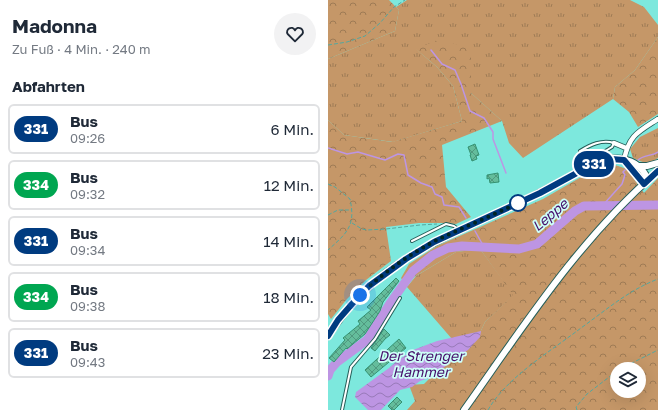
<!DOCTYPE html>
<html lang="de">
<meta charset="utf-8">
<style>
body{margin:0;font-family:"Golos Text",sans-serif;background:#f2f2f3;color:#1f2937;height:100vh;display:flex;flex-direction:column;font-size:15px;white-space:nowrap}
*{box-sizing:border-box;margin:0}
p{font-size:13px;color:#747a83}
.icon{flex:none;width:22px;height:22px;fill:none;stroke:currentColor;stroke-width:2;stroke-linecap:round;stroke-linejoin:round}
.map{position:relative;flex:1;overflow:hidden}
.side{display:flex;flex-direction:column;background:#fff;width:328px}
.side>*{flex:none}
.badge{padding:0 8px;border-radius:13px;font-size:14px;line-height:26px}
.tools{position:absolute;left:282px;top:362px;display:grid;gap:8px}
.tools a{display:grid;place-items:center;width:36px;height:36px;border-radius:50%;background:#fff;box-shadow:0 4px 16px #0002;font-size:20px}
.you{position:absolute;width:20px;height:20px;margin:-10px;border:3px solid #fff;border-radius:50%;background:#1a73e8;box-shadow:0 0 0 6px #1a73e833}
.map>.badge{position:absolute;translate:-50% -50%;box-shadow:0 0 0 2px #fff}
h2{padding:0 12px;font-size:15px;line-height:36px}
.round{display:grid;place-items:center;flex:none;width:42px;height:42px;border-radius:21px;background:#f2f2f3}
.head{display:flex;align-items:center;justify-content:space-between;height:68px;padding:0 12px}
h1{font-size:19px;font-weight:700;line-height:30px}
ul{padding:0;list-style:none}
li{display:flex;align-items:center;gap:12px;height:50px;margin:0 8px 6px;padding:0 4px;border:2px solid #e0e1e3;border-radius:6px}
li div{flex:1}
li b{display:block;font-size:15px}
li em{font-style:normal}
li .badge{min-width:44px;font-weight:700;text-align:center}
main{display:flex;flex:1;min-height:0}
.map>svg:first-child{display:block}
.grass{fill:url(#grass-tufts)}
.forest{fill:url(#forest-crowns);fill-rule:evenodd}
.water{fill:url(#water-waves)}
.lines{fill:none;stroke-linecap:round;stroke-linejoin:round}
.stream{stroke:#bd95e3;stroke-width:1.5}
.river{stroke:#bd95e3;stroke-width:9}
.building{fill:url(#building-cross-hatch);stroke:#359272}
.service-casing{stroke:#255e59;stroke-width:4}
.minor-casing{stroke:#255e59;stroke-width:6}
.secondary-casing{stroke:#255e59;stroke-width:8}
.path{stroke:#54a79f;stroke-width:1;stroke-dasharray:4 2;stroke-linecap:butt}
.service{stroke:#fff;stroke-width:2}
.minor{stroke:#fff;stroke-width:4.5}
.secondary{stroke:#fff;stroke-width:6}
.line-casing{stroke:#fff;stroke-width:9}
.line{stroke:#003b80;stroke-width:6}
.walk{stroke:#012422;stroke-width:4;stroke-dasharray:0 7.2}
.stop-dot{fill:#fff;stroke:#003b80;stroke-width:2}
.labels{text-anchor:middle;stroke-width:3.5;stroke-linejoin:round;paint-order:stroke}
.water-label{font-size:14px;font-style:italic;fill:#450c69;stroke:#cefff8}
</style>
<main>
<section class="side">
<div class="head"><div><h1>Madonna</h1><p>Zu Fuß · 4 Min. · 240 m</p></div><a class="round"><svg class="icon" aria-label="heart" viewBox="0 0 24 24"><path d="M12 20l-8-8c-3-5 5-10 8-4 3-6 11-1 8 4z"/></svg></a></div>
<h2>Abfahrten</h2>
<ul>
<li><span class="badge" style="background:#003b80;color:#fff">331</span><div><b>Bus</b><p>09:26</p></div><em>6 Min.</em></li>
<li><span class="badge" style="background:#00a651;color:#fff">334</span><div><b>Bus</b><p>09:32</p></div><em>12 Min.</em></li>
<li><span class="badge" style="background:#003b80;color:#fff">331</span><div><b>Bus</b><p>09:34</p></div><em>14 Min.</em></li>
<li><span class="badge" style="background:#00a651;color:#fff">334</span><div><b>Bus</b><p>09:38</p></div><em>18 Min.</em></li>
<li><span class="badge" style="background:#003b80;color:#fff">331</span><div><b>Bus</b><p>09:43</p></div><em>23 Min.</em></li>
</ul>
</section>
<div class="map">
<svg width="330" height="410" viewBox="0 0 330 410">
<defs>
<pattern id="grass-tufts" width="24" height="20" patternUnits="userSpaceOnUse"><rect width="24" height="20" fill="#c59768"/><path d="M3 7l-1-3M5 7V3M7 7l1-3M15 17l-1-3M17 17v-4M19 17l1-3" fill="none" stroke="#9e7b55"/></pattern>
<pattern id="forest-crowns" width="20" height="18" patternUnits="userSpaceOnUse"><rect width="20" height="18" fill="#c59768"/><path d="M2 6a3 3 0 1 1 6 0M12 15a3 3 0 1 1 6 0" fill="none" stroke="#9e7b55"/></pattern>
<pattern id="water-waves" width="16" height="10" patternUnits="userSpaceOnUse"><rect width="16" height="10" fill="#bd95e3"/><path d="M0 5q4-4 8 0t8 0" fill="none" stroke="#9779b8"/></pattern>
<pattern id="building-cross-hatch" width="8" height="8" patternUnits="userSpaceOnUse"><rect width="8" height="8" fill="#64bd9c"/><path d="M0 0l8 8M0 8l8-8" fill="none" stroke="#50997f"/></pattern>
</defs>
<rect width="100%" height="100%" fill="#7de8dd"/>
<!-- grass -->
<path class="grass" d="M79,0h223l14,7 14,18v12l-23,33 -20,17 -2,12 -90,59 -14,-15 -7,-22 -31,-28 -55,-44 21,18 16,19 9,35 -69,21 -49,-7 -16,-15v-61l67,-28 4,-21 -3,-3z
M330,128v30c-9,7 -15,5 -25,0l-3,-9 10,-12z
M152,249l34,46 -29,27 -8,17h-25l-45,-52 9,-11 40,-24z"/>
<!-- forest -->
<path class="forest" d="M0,0h61l10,10 -4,21 -67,28z
M330,37v77l-20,13 -9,-15 -16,-13 2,-12 20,-17z
M112,39l31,10v44l31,28 -60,24 4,42 25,30 -15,7 -10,-1h-27l-33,4 5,34 -25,19 -19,19 -16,20 -3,-5v-194l16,15 48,7 70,-21 -9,-35 -16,-19 -21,-18z
M281,163l18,6 17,24 14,-15v232h-251l8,-9 -6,-16 15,-1 27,-27 26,-18 8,-17 28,-27 -33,-46 -24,3 -42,25 -7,9 -6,-8 8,-14 28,-18 106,-47 52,-30zM289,369h22v22h-22z"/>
<!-- water -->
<path class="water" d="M153,331l-1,6 -12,13 -39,28 -9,3 -8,6 -12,3 -19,20h-13l-13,-13 1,-5 33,-24 8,-7 16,-11 24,-9z"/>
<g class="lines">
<!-- stream -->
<path class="stream" d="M103,50l11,14 13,6 6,14 9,27 14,7 9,14v7l13,34
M0,148l19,6 11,-2 27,8 13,-6 6,1 4,20 13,8 11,4 3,7 7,3 2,8 15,2 7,11
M310,160c5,-5 14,-4 20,-8
M275,205l19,-21 3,-9 -2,-3 2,-2
M147,231l9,16"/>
<!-- river -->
<path class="river" d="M0,376l2,-6 7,-8 30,-22 24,-38 22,-31 20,-16 15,-7 14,-2 57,3 18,-5 38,-33 9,-5 74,-1"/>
</g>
<!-- building -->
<path class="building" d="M147,144l4,11 -3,1 1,3 -5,2 -2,-6h1l-3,-8z
M170,173l1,9 -9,1 -1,-5 -2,1v-4z
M68,278l3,3 -16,21 -3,9 -15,23 -18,15 -1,-1 -12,14 -5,-4 16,-18 -2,-2 17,-14 -2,-3 13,-11 -4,-3z
M56,329l6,6 -5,4 -10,12 -4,-3z
M71,339l7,9 -35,29 -6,-7z
M69,397l5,5 -8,8h-2l-4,-4z"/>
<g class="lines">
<defs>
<path id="service" d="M252,151c10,-6 22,-12 34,-8l-2,4 -13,8 -1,4
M84,241l34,-17 8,2 4,3
M14,410l9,-43 24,-28 25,-41"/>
<path id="minor" d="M286,143l12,5
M296,160c5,-25 14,-28 34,-41"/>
<path id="secondary" d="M297,160l19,24
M312,166h7l11,-3
M0,336c16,-25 36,-47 59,-64 47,-35 102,-53 154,-80 14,-7 29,-15 43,-23 7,-3 14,-9 22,-10 19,-2 35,3 42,21
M136,410c59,-83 116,-172 194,-239"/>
</defs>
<!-- service casing -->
<use href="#service" class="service-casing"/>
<!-- minor casing -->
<use href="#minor" class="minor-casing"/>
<!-- secondary casing -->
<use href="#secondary" class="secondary-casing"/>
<!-- path -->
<path class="path" d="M0,45l19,-3 18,-6 15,-13 14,-16 11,-7
M0,184l7,3 15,12c6,27 -3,34 -22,51
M0,215l10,-5h14
M24,223l10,6 5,1 19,-1 34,-4 17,-1
M292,369l38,-19
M160,410c19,-33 63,-59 93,-82 25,-18 48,-38 77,-49
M249,410l-1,-3 11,-13 30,-23"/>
<!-- service -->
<use href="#service" class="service"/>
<!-- minor -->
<use href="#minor" class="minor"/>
<!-- secondary -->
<use href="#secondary" class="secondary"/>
</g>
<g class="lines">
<defs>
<path id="line" d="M0,336l10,-16 14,-16 17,-18 37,-27 28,-17 106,-49 57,-31 14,-3 13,1 20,24 14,-13"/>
</defs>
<!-- line casing -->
<use href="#line" class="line-casing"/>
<!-- line -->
<use href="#line" class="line"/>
<!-- walk -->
<path class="walk" d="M32,295c22,-21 48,-40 75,-54 27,-13 56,-25 83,-38"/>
</g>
<!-- markers -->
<circle class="stop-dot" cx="190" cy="203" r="8"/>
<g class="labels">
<!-- water labels -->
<g class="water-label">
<text transform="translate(222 215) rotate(-40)" y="5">Leppe</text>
<text x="93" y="361">Der Strenger<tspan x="93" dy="16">Hammer</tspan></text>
</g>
</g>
</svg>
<div class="tools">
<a><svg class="icon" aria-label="layers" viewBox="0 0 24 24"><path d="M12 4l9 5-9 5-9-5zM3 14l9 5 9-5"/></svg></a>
</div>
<div class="you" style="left:32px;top:295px"></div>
<b class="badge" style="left:266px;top:164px;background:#003b80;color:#fff">331</b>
</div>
</main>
